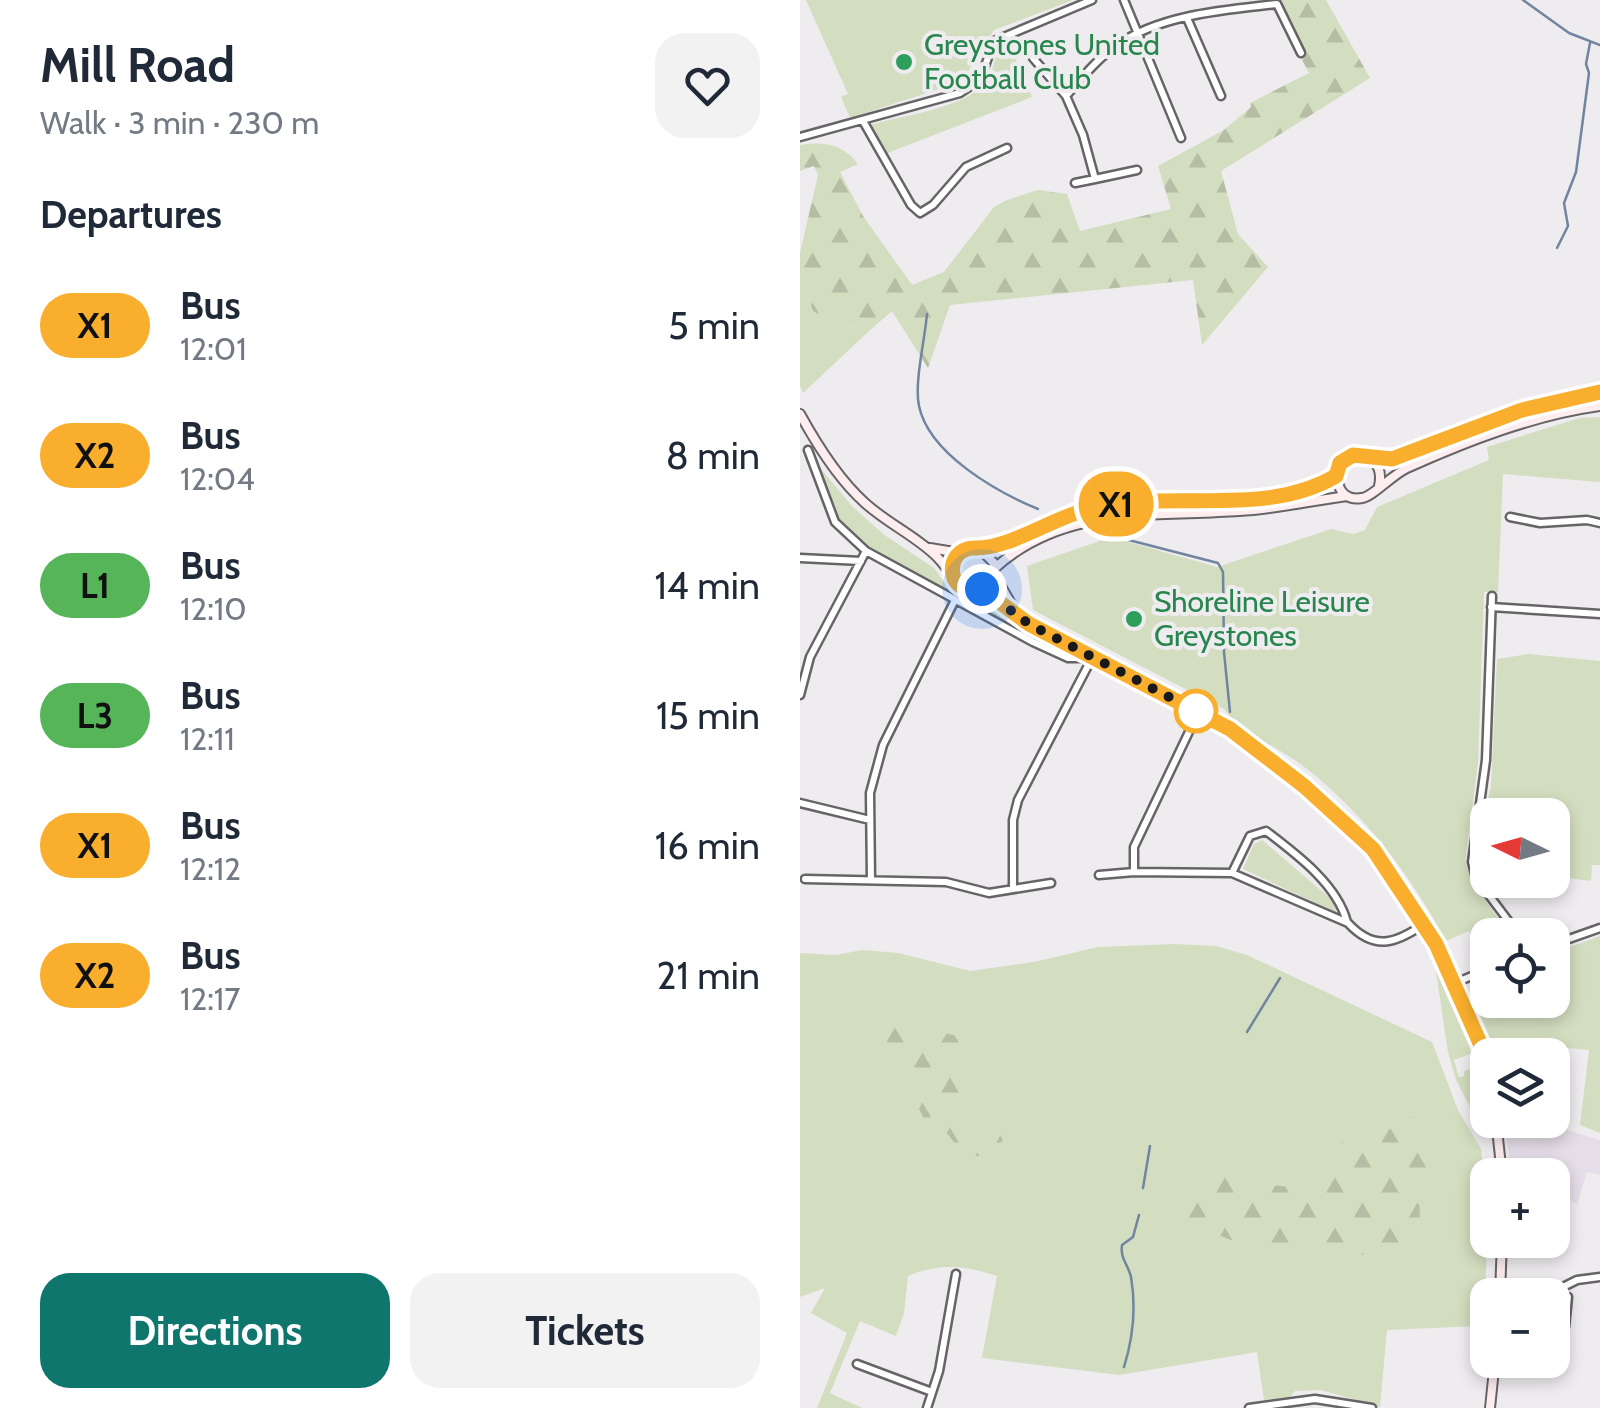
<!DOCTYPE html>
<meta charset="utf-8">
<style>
body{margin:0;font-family:Cabin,sans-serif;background:#f2f2f3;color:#1f2937;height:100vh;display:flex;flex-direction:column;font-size:38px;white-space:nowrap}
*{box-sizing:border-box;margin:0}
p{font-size:32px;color:#747a83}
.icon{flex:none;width:55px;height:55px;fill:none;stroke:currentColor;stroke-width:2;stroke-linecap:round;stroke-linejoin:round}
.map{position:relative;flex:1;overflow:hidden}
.panel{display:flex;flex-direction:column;background:#fff;width:800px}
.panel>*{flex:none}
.badge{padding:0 20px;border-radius:32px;font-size:35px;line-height:65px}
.needle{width:65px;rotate:275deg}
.controls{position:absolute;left:670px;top:798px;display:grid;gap:20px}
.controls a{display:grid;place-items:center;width:100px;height:100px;border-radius:20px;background:#fff;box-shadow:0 5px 15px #0003;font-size:50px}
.you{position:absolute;width:50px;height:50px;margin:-25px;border:8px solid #fff;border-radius:50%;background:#1a73e8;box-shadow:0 0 0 15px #1a73e833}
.map>.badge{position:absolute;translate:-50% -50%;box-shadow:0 0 0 5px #fff}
h2{padding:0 40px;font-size:38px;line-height:90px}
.round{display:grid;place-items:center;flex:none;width:105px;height:105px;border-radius:30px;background:#f2f2f3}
.headline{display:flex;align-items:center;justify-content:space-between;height:170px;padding:0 40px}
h1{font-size:48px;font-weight:700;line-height:75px}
.button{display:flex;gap:20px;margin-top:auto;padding:20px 40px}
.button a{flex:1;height:115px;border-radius:30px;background:#0f766e;color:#fff;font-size:40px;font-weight:700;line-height:115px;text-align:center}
.button a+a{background:#f2f2f3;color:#1f2937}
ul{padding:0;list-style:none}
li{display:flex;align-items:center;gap:30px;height:130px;padding:0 40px}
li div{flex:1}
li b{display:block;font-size:38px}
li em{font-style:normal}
li .badge{min-width:110px;font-weight:700;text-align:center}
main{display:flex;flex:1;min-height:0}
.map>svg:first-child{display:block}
.built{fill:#e5dde7}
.grass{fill:#d3ddbf}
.forest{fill:url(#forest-firs)}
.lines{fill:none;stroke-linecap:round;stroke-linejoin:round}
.stream{stroke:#7184a0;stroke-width:2.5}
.minor-casing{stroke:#676467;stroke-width:11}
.secondary-casing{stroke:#676467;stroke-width:12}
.minor{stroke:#fff;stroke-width:6}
.secondary{stroke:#fdedee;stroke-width:8}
.line-casing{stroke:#fff;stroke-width:22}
.line{stroke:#f9af2d;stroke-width:15}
.walk{stroke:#19181a;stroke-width:10;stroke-dasharray:0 18}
.leisure-dot{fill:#2e9e5b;stroke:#efecf0;stroke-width:4}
.stop-dot{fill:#fff;stroke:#f9af2d;stroke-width:5}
.labels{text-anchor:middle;stroke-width:8;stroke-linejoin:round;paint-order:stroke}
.leisure-label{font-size:30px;fill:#27864d;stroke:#efecf0;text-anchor:start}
</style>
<main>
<section class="panel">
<div class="headline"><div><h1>Mill Road</h1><p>Walk · 3 min · 230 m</p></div><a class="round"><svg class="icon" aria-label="heart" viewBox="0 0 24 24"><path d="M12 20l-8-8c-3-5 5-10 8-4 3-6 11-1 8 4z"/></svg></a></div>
<h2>Departures</h2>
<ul>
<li><span class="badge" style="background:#f9af2d;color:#111">X1</span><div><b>Bus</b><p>12:01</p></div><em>5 min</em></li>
<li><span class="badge" style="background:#f9af2d;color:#111">X2</span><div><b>Bus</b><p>12:04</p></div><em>8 min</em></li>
<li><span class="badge" style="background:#56b559;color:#111">L1</span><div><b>Bus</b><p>12:10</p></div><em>14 min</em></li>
<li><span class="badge" style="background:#56b559;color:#111">L3</span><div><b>Bus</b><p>12:11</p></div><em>15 min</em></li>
<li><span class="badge" style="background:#f9af2d;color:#111">X1</span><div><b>Bus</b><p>12:12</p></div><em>16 min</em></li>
<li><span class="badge" style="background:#f9af2d;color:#111">X2</span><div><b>Bus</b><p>12:17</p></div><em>21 min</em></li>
</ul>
<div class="button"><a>Directions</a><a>Tickets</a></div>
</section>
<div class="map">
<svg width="800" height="1408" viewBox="0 0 800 1408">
<defs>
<pattern id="forest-firs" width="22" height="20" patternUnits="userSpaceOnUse" patternTransform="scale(2.5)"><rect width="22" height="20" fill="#d3ddbf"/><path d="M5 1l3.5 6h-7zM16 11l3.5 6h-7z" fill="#b5bda4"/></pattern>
</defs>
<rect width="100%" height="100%" fill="#efecf0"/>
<!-- built -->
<path class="built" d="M706,1120h27l67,20v35l-13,-3 -10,32 -18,-10 -6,4 -1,-23h-42z"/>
<!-- grass -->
<path class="grass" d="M6,0h267l-79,30 -28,45 -24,13 -92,30 -9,-21 7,-3z
M209,43l23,54 -147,57 -15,-29c35,-10 82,-15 111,-37 16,-12 9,-37 28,-45z
M0,276l13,35 22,12 34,8 -66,62 -3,-7z
M800,417v65l-97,-8 -5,118h-14l-6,171 -13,99 8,21 37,52h-22l-1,24 -4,2 -14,-30 -23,10c-34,-65 -87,-134 -147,-178 -25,-18 -56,-29 -75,-54l-191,-99 -6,-44 84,-29 106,30 114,-38 23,5 11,-4 12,-23 112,-47 -2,-13 92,-29z
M16,463l36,43 31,28 51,34 18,25 8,6 27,3 22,21 52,28 -23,-8 -183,-104 -18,-18z
M729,654l71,7v204h-8l-1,16 -38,-5 -1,-61h-64l-1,52 -7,-1 -3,-17 14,-63 6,-127z
M462,840l70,60 5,13 -94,-44 11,-25z
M800,936v197l-20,-8 9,-75 -101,-9 -19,-46 5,-12 13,-6 1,23h64l1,-47z
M375,944l41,2 31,9 185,87 26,68 23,39 7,78 -3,67 -6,32 -92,4 -7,77 -59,-17 -26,1 -5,6 -26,3 -7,-48 -138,23 -137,-17 15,-82c-31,-10 -57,-14 -89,0l-4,37 -8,23 -36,-15 -30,72 32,15h-45l30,-75 -36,-20 14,-25 -25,9v-344l36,2 26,-5 36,3 72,18 64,-9 64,-15z
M633,952l19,37 23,63 -21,8 5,17 5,-1v-5l13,-4 3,4 7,34 -3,29 -28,-54 -8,-28z"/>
<!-- forest -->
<path class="forest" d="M479,0h47l44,78 -149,93 17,63 30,33 -66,78 -9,-65 -243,25 -22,63 -36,-57 -23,20 -34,-8 -22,-12 -13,-35v-23l18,-78 -4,-9 -14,5v-26c22,-4 44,-1 58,19l-18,8 23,44 49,69 32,-13 50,-65 13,-7 31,-10 29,4 13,37 91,-22 -13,-43 66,-36 27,-23 -1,-4 59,-30 -8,-15 6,-4z
M101,1024l57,12 18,16c-12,19 -9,27 1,46l-18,9 12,22 21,-6 11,17c-13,14 -22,19 -41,15 -11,-17 -17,-30 -38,-36l-41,-84z
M609,1117l11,3 8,63 -9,6 1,32 -6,30c-43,7 -157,4 -195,-16v-9l-8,-5 -15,4 -12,-10 9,-16 13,-1 11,-25 12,-5 12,18 15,-3 33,4 28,-13 20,-30 16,-6 25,-2z"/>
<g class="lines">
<!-- stream -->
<path class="stream" d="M723,0l46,33 31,12
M757,248l11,-22 -4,-23 12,-31 13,-99 -3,-9 4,-21
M127,314c-2,25 -13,69 -8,92 10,48 78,86 119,103
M307,530l10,7 101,26 5,9 1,80 6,60
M447,1032l33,-54
M343,1188l7,-42
M324,1367c9,-29 12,-61 7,-90 -3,-13 -11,-18 -9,-32l11,-8 6,-22"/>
<defs>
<path id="minor" d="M324,0l57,138
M387,18l34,78
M233,58l33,38c16,-18 31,-37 51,-51 45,-31 108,-35 160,-41l24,49
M266,96l17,39 12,44 42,-9
M63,121l48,84 9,8 13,-8 33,-38 41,-19
M0,137l160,-44 20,-13 14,-39 98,-41
M275,183l20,-4
M8,450l27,72 31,29 167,91 35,16h24l-74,142 -5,20v69
M710,517l30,6 47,-3 13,3
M0,558l61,3
M692,596l-6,164 -14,102 4,16 43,57
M691,607l109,7
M0,695l10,-38 56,-106
M0,803l70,17
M334,872v-25l64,-134
M432,873l18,-37 16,-5c30,23 71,53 81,91
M299,875l35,-3 98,1 116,50c26,28 47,21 76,1
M5,879l141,3 43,11 62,-10
M71,880l-1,-87 13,-48 72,-145
M752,945l48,-17
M653,984l35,-15
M747,1295l30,-15 23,-3
M765,1327l3,-30
M57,1364l75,28
M127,1408l12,-37 17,-97
M449,1408l66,-9 57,9"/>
<path id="secondary" d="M0,414c17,31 38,65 65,89 22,20 49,32 70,52 16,14 22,40 47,34l11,-11 1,-15 -13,-13
M573,460l19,-1 155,-56 53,-10
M579,486c5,-22 -10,-35 -31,-29 -17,13 -13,46 14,41 10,-1 30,-23 45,-30 60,-27 127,-53 193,-62
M130,548l30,5
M195,568c69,-63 159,-51 244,-57 36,-2 72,-10 108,-15
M153,573c0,-30 25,-21 45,-28 40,-14 74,-35 117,-41 71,-11 157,11 221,-29
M194,574l19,33
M182,589l47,35 200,105 75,57 69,63 63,95 45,99 7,28
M696,1120l6,55
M700,1295l2,-55
M690,1408l5,-48"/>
</defs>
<!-- minor casing -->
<use href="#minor" class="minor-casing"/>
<!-- secondary casing -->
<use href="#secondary" class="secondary-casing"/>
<!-- minor -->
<use href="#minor" class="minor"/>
<!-- secondary -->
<use href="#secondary" class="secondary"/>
</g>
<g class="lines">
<defs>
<path id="line" d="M688,1071l-8,-28 -44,-99 -63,-95 -69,-63 -74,-57 -201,-105 -47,-35c-37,9 -39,-41 -8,-41 36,1 78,-30 115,-39 79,-21 174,10 247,-33l4,-13 13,-8 39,4 130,-49 78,-18"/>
</defs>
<!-- line casing -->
<use href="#line" class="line-casing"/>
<!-- line -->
<use href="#line" class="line"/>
<!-- walk -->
<path class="walk" d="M182,589l47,35 169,88 -2,-1"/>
</g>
<!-- markers -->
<g class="leisure-dot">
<circle cx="104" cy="62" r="10"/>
<circle cx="334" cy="619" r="10"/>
</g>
<circle class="stop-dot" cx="396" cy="711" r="20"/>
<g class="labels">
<!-- leisure labels -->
<g class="leisure-label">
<text x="124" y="55">Greystones United<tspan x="124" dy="34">Football Club</tspan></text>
<text x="354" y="612">Shoreline Leisure<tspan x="354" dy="34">Greystones</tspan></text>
</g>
</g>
</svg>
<div class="controls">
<a><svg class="needle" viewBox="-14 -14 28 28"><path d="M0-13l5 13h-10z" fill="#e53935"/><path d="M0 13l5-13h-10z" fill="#747a83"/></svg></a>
<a><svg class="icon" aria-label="locate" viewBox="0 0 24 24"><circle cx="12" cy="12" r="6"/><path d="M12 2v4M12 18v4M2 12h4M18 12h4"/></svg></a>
<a><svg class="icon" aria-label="layers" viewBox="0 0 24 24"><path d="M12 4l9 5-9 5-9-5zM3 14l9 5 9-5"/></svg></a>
<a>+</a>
<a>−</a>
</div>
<div class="you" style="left:182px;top:589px"></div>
<b class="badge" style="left:316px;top:504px;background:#f9af2d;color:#111">X1</b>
</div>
</main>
